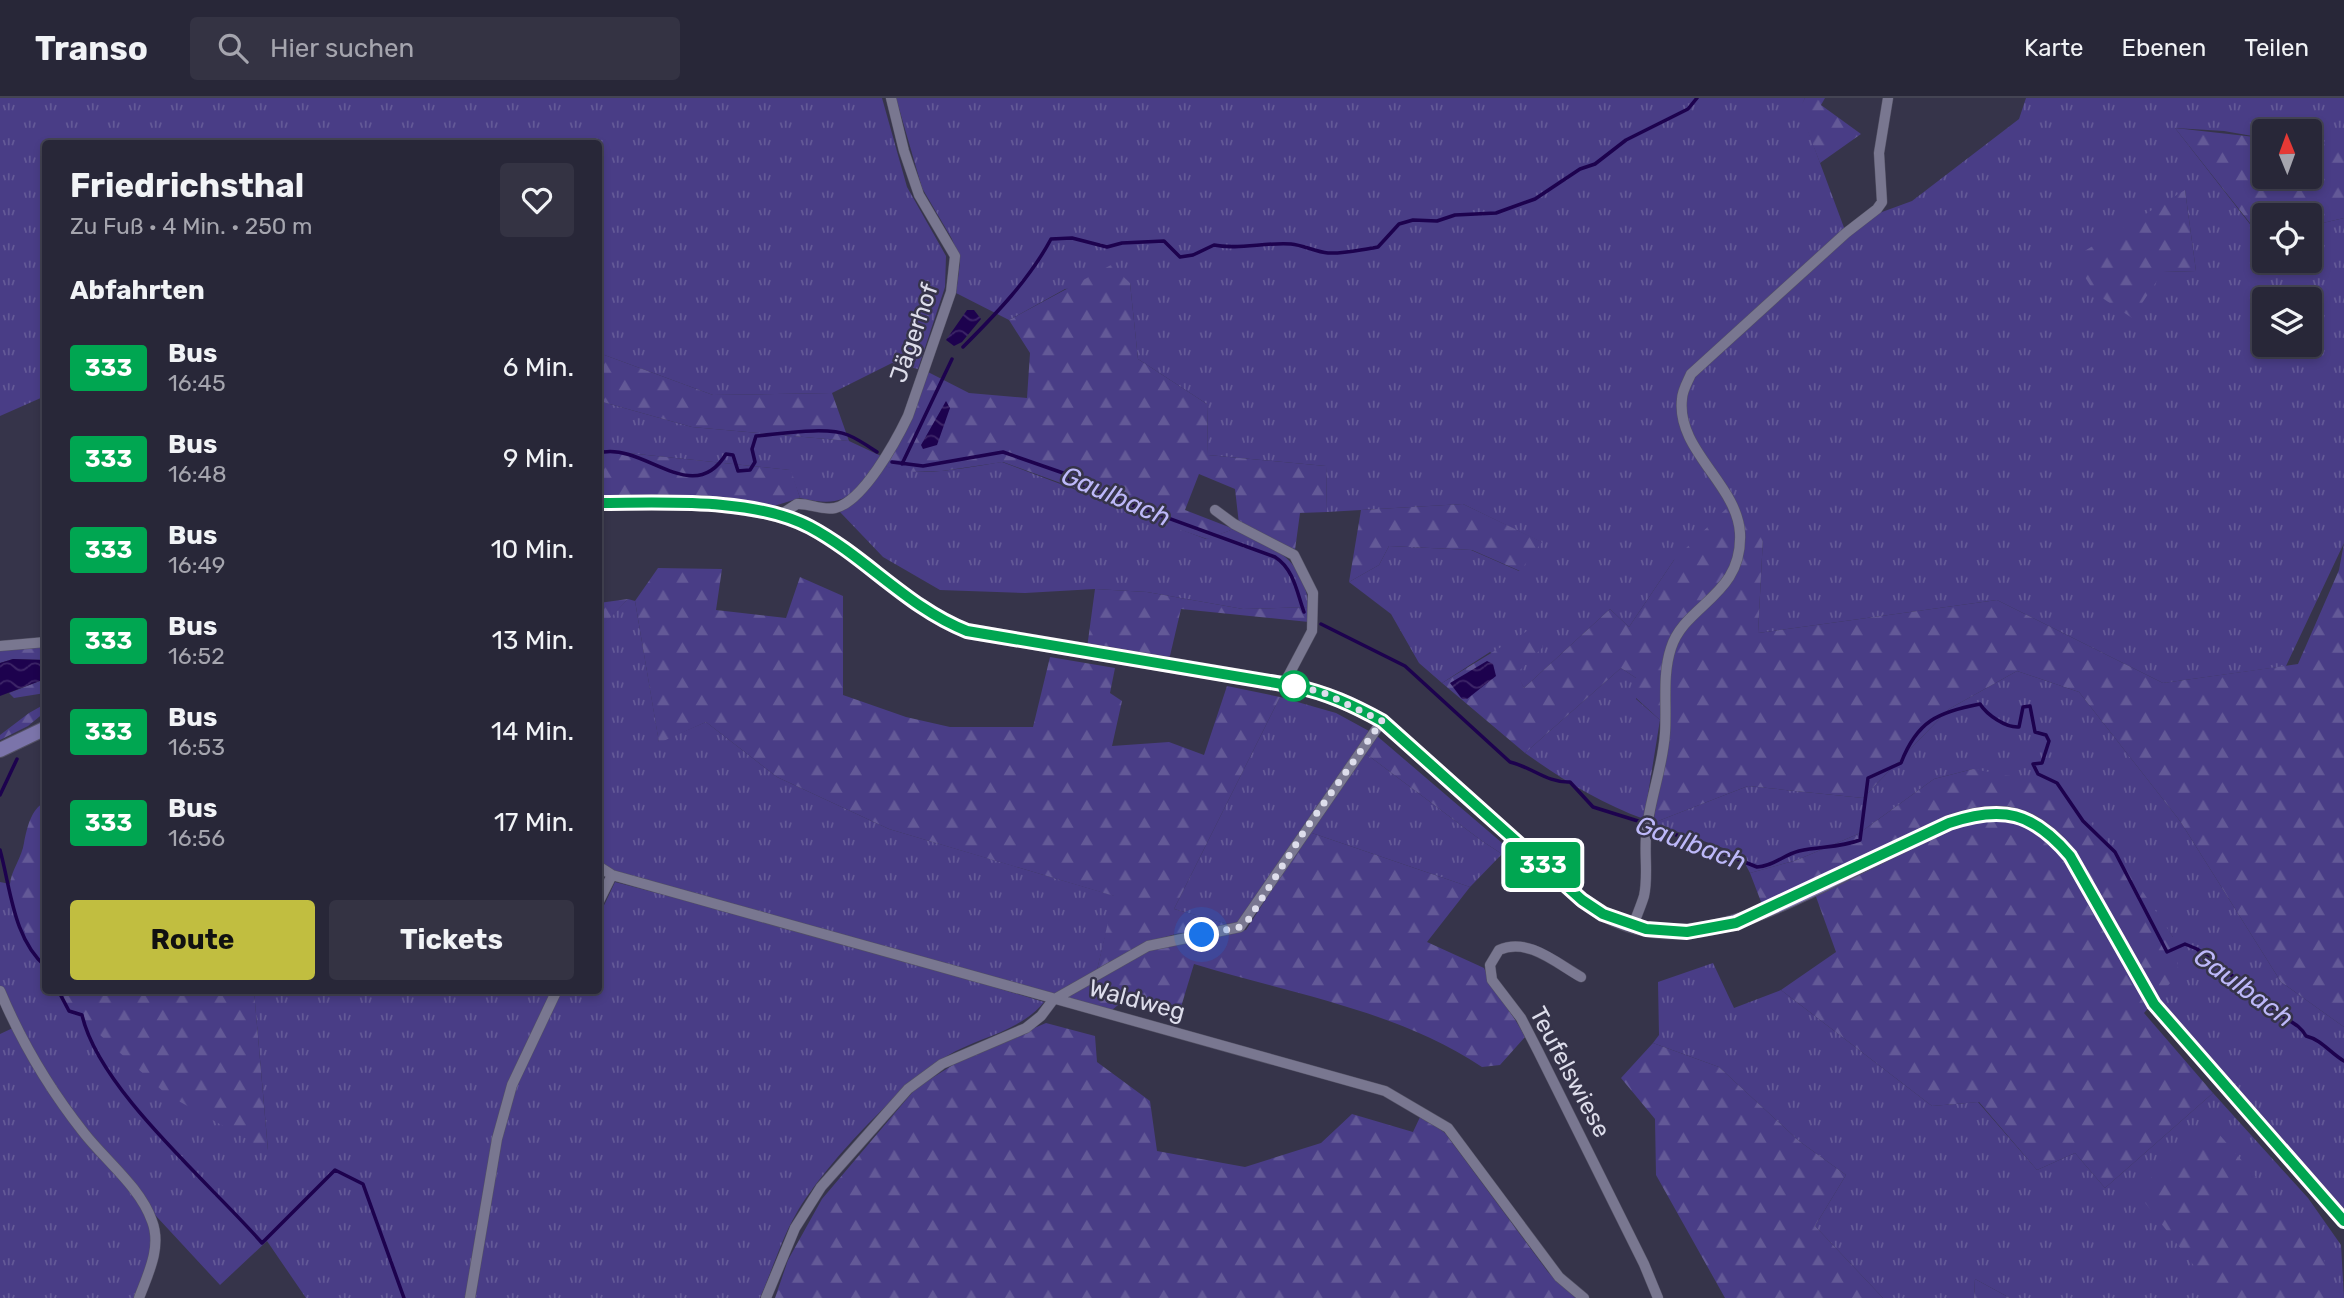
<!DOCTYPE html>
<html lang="de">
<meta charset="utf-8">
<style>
body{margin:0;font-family:Rubik,sans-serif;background:#343343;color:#f1f3f6;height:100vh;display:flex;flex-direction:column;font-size:26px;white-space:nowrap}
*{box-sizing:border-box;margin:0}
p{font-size:23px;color:#a5a5ae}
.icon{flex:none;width:38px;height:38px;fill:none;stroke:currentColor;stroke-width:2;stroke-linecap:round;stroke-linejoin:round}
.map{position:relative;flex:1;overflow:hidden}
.drawer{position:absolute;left:42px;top:42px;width:560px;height:854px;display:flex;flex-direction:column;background:#282738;border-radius:7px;box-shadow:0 4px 10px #0003,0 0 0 2px #444453}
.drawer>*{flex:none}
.badge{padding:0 14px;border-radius:5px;font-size:24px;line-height:46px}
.needle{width:46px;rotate:359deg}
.controls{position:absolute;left:2252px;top:21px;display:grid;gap:14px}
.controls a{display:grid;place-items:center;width:70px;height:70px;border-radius:7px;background:#282738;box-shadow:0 4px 10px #0003,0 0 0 2px #444453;font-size:35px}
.you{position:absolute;width:35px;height:35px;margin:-18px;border:5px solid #fff;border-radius:50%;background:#1a73e8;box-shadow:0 0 0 10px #1a73e833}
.map>.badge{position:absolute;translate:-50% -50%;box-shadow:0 0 0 4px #fff}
h2{padding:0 28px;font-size:26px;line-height:63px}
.round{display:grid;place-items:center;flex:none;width:74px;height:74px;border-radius:7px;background:#343343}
.overview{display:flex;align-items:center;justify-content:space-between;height:119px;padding:0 28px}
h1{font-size:33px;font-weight:700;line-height:52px}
.button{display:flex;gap:14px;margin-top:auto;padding:14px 28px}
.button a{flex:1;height:80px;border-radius:7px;background:#c1be40;color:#111;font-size:28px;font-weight:700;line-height:80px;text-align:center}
.button a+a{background:#343343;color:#f1f3f6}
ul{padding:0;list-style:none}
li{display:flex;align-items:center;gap:21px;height:91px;padding:0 28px}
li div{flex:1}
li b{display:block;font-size:26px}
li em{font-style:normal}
li .badge{min-width:77px;font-weight:700;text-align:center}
header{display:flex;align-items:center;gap:42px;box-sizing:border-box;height:98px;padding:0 35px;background:#282738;border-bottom:2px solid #444453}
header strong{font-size:33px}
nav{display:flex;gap:38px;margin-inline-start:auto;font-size:24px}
.search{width:490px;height:63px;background:#343343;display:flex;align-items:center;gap:18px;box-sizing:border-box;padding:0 24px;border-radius:7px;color:#a5a5ae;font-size:26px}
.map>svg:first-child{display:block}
.grass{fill:url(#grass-tufts);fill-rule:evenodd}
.forest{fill:url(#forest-firs)}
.water{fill:url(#water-waves)}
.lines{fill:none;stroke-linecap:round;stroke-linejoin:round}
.stream{stroke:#1d024e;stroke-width:3.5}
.minor-casing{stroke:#535164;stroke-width:11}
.secondary-casing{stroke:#535164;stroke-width:16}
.minor{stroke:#797790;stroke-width:10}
.secondary{stroke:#7b74aa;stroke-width:14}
.line-casing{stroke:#fff;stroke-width:16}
.line{stroke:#00a651;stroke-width:10}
.walk{stroke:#ddddeb;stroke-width:7;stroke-dasharray:0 12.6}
.stop-dot{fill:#fff;stroke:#00a651;stroke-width:3.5}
.labels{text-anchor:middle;stroke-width:5;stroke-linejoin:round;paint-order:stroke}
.street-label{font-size:24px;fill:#ddddeb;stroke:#36344a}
.water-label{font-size:26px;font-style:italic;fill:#bdb8f9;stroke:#36344a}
</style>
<header>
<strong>Transo</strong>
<div class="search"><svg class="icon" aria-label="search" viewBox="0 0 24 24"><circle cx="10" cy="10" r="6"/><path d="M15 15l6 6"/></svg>Hier suchen</div>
<nav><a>Karte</a><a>Ebenen</a><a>Teilen</a></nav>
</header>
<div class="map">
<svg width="2344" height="1200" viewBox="0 0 2344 1200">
<defs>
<pattern id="grass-tufts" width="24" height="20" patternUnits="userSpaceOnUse" patternTransform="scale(1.75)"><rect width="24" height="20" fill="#493d86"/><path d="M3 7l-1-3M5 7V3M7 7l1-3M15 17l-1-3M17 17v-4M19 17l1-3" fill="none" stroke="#635997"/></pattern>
<pattern id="forest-firs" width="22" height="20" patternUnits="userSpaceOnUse" patternTransform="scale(1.75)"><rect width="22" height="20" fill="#493d86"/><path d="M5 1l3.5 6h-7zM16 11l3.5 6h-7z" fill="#635997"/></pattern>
<pattern id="water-waves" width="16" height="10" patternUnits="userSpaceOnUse" patternTransform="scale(1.75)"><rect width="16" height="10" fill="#1d024e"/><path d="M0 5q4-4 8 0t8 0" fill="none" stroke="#3d2668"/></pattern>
</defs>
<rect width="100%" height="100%" fill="#36344a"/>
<!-- grass -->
<path class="grass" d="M0,0h882l25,89 39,69 -1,31 -27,82 -26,-6 -60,30 -119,2 -114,-42 -1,-209h-552l-1,256 -2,-3 -43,19z
M896,0h909l-5,11 46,124 25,-17 41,-15 107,-82 7,-21h318v45h-34v-12h-46v7l-40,-7 -49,-3 85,109 4,-1v25h46v-35l34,-8v325l-58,123 -123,17 -166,-83 -239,33 5,-95 -89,22 -45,67 -19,-18 -86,79 -8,-15 -26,-21 -48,31 -23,-20 -28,-49 -42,-32 30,-17 10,-19 82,4 48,21 22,-29 -78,-38 -136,8 -1,-46 -118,-11 -1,-51 -69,-45 -8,-76 -65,6 -56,31 -53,-27 4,-30 -8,-24 -30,-51zM2185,92l11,81 -33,1zM2264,201h46v46h-46z
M599,303l93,26 157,14 32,15c-26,37 -33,54 -81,42l-10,-28 -191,-20z
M1002,364l204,77 28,-10c44,23 65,24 76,78l-67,2 -96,-17 -52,-3 -70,4 -85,-3 -57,-33 -43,-45 15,-10 29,-36c39,12 79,2 118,-4z
M628,501l7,2 24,141 47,-20 71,55 112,52 226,67 -18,74 -43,26 -442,-126 -13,-9 -1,-231z
M1621,570l15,10v21l24,21 -16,99c-44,-16 -81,-39 -119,-66z
M2017,573l62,21 101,129 101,161 63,45v186l-186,-215 15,-61 -31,-42 -169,-126 -39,10 -76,55 -61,26 -47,13 -10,-19 -87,-31 95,-37 115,12 86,-89z
M1280,599l56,16 33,18 -133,195 -62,-17z
M1365,655l117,88 20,13 -32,33 -161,-55z
M0,784l10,2 9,33 26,52 1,21 10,1 6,10 206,149 -14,-159h300l-45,96 -41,211h-162l-39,-57 -47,44 -76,-82 12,37 -17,58h-139v-264l15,-7 -15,-36z
M615,784l216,56 213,64c-24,30 -66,35 -97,54 -49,32 -122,108 -151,158 -15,26 -24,57 -36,84h-288l19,-117 23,-96 47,-94 37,-1 1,-74z
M1713,865l21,45 47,-18 151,116 46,-4 59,68 38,-17 30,35 108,-95 95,105 33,47 3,53h-334l-35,-19 -1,19h-91l-68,-72 31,-51 -47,-34 -80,-74 -66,-24 6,-8 -1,-53z"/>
<!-- forest -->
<path class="forest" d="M1805,0h20l-4,7 40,29 -41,29 -21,-54z
M2175,30l89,10v39h46v-34h34v75l-34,8v-11h-46v21l-3,1z
M2185,92l11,81 -33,1 -31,46 -37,-25 -22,-35z
M1111,167l19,18 8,76 69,45 1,51 118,11 1,46 -27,1 -5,37 -56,-26 -4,-35 -36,-15 -14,36 49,19 -27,10 -70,-24 -68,-29 -66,-24 -61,9 -38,1 -20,-6 27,-47 17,-47 41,21 58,5 3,-45 -21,-33z
M599,255l114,42 119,-2 17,48 -157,-14 -93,-26z
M599,352l192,20 9,28 -26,8 -34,-5 -141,-4z
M1463,406l79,38 -22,29 -48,-21 -83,-4 -10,19 -30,17 12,-72z
M1731,406l32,34 -5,95 239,-33 166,83 135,-19 41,-94 5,-27v484l-63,-45 -101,-161 -101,-129 -62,-21 -68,38 -86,89 -115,-12 -95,37 16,-88 2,-42 -11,27 -24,-22v-20l-15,-10 -96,85 -83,-70 90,-55 11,19 -26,26 7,15 86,-79 19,18 45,-67z
M658,470l64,1 -6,41 70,8 14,-41 43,19v99l63,22 44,10h83l17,-70 65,11 -5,25 12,8 -10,45 57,-4 35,13 23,-69 53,11 -106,212 62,17 -60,8 -29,8 -50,28 17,-74 -225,-67 -112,-52 -71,-55 -47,21 -24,-142z
M1095,491l52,3 96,17 67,-2 -1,15 -128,-13 -12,51 -82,-12z
M628,501l-29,31v-27z
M45,547v15l-32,-1 -13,4v-15z
M45,581v14l-31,5 -5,-5z
M45,606v8l-17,14 -28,14v-5l29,-22z
M1377,638l131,112 -6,6 -20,-13 -117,-88z
M1973,671l82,15 60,66 58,87 6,36 -35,40 69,80 -108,95 -30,-35 -38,17 -58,-68 -47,4 -151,-116 55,-38 -21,-58 -52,13 -13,-34 47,-13 61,-26 76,-55z
M45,704v167c-11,-22 -35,-60 -35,-85 1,-13 12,-27 14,-41 3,-15 7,-34 21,-41z
M1309,734l161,55 -43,55 57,26c11,26 29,45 41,69l-25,28 -18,2c-86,-57 -190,-73 -288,-103l-13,43 -52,-11 -17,14 -48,-13 84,-48 98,-19z
M56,893h198l14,160 -102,-57 -104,-93z
M1046,925l49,13 2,26 53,39 7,50 88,16 76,-24 31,-29 61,18 8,-17 24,18 103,139 29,26h-802l13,-38 34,-61 94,-111 48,-30z
M1653,945l66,24 80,74 47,34 -31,51 68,72h-158l-69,-123 -1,-56 -34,-41z
M2211,1027l112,129 9,44h-113l-83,-107z
M1975,1181l35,19h-36z"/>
<!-- water -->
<path class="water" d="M967,212h7l7,9 -19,23 -8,4 -8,-6z
M946,303l4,7 -13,37 -14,4 -2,-4z
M13,561l32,1v19l-45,17v-33z
M1487,563l6,3 3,12 -29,23h-5l-12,-16z"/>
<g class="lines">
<!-- stream -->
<path class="stream" d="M963,249c33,-33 66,-67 88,-108l21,-1 35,9 15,-4 42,-2 16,16 13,-2 21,-10c23,5 52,-3 77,-1 12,1 25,8 37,9 14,1 31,-3 45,-5l5,-1 21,-23 14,-4 24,1 18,-6 41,-2 39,-14 45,-30 15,-5 31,-24 62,-31 9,-11
M598,349l6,5c43,-6 90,55 122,2l7,1 5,16 12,-1 5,-8 -3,-13 4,-13c24,-2 70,-10 92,-1 10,4 20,11 29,17
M892,364l31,4 80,-14 63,22 3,8 206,75c19,12 22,36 29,55
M902,366l50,-105
M1321,526l84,42 105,96c22,5 37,21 60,20l23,25 61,19 103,41c17,-1 26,-12 42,-16 21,-5 40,-3 61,-11l8,-62 33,-15c16,-42 37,-51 79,-59 7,11 26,24 39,23l4,-20 7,-1 5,26 11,3 3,6 -7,22 -9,1 5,10 19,9 26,38 32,31 52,100 18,-8 12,5 75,57c10,14 26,15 34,30 16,4 24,17 38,25
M0,697l17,-36
M0,752c11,40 13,88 46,117
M58,892l11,21 13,4c17,75 129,169 180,228l73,-73 28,14 41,114"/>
<defs>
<path id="minor" d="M1215,412l19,14 60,31 19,38 -1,38 -28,53
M780,417l17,-11c13,-1 24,7 38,4 28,-6 61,-67 73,-92l43,-124 4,-36 -36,-61 -15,-44 -13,-53
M0,548l46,-4
M598,768l14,9 773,216 63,37 111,149 25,21
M598,805l14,-28
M1633,828c3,-9 8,-20 11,-30 5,-22 -1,-46 3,-69 4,-31 16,-62 18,-94 2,-28 -3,-58 6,-85 14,-44 72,-52 69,-115 -3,-49 -64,-83 -58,-134 0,-8 6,-18 9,-25l155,-141 31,-24 5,-7 -3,-49 9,-55
M1581,879c-25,-14 -53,-40 -82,-27l-9,15 2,15 29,38 17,33 106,213 14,34
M0,893c21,50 50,99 84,142 22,28 56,54 68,88 10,26 -4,53 -13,77
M470,1200l27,-159 15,-54 45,-95
M766,1200l29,-70 26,-41 87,-98 34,-25 84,-36 15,-12 12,-16 95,-54 92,-19 142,-206"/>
<path id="secondary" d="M598,405c65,0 155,-6 212,24 56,30 98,81 157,104l328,55c32,7 59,19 87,35l200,179c83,62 165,21 246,-18 40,-20 80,-40 121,-59 53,-19 85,-11 121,33l84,148 190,217
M0,652l46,-22"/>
</defs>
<!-- minor casing -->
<use href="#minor" class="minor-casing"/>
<!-- secondary casing -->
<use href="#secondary" class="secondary-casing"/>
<!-- minor -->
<use href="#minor" class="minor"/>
<!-- secondary -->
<use href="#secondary" class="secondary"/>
</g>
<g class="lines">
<defs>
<path id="line" d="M598,405c65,0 155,-6 212,24 56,30 98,81 157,104l327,55c33,7 59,19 88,35l200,179 21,14 43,15 41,3 49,-9 213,-100c53,-18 84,-11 121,33l84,148 190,217"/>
</defs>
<!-- line casing -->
<use href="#line" class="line-casing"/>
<!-- line -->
<use href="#line" class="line"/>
<!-- walk -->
<path class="walk" d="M1202,837l38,-8 9,-8 56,-89 77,-109 -60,-29 -28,-6"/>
</g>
<!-- markers -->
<circle class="stop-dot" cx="1294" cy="588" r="14"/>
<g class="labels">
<!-- street labels -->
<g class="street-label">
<text transform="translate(914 235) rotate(-71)" y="8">Jägerhof</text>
<text transform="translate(1137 902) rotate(15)" y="8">Waldweg</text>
<text transform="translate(1570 974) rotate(62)" y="8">Teufelswiese</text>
</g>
<!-- water labels -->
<g class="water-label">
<text transform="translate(1116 398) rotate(23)" y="9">Gaulbach</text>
<text transform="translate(1691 745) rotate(20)" y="9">Gaulbach</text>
<text transform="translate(2244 889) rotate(36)" y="9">Gaulbach</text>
</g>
</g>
</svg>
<div class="controls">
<a><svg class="needle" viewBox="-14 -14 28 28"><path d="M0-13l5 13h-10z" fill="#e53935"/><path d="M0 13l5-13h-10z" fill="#a5a5ae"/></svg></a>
<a><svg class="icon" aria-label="locate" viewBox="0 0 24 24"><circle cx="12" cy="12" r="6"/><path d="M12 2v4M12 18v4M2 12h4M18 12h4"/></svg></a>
<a><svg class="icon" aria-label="layers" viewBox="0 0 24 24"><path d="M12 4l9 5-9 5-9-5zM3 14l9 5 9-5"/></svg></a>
</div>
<div class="you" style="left:1202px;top:837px"></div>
<b class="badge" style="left:1543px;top:767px;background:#00a651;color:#fff">333</b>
<section class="drawer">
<div class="overview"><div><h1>Friedrichsthal</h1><p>Zu Fuß · 4 Min. · 250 m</p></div><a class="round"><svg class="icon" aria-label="heart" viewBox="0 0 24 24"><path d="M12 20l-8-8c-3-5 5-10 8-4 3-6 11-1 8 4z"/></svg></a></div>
<h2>Abfahrten</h2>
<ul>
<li><span class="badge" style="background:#00a651;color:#fff">333</span><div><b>Bus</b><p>16:45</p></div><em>6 Min.</em></li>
<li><span class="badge" style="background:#00a651;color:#fff">333</span><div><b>Bus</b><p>16:48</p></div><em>9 Min.</em></li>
<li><span class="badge" style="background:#00a651;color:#fff">333</span><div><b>Bus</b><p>16:49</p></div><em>10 Min.</em></li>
<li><span class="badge" style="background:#00a651;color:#fff">333</span><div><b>Bus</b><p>16:52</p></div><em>13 Min.</em></li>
<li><span class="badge" style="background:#00a651;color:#fff">333</span><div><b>Bus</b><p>16:53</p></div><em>14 Min.</em></li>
<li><span class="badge" style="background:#00a651;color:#fff">333</span><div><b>Bus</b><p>16:56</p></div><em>17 Min.</em></li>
</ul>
<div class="button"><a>Route</a><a>Tickets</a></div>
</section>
</div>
